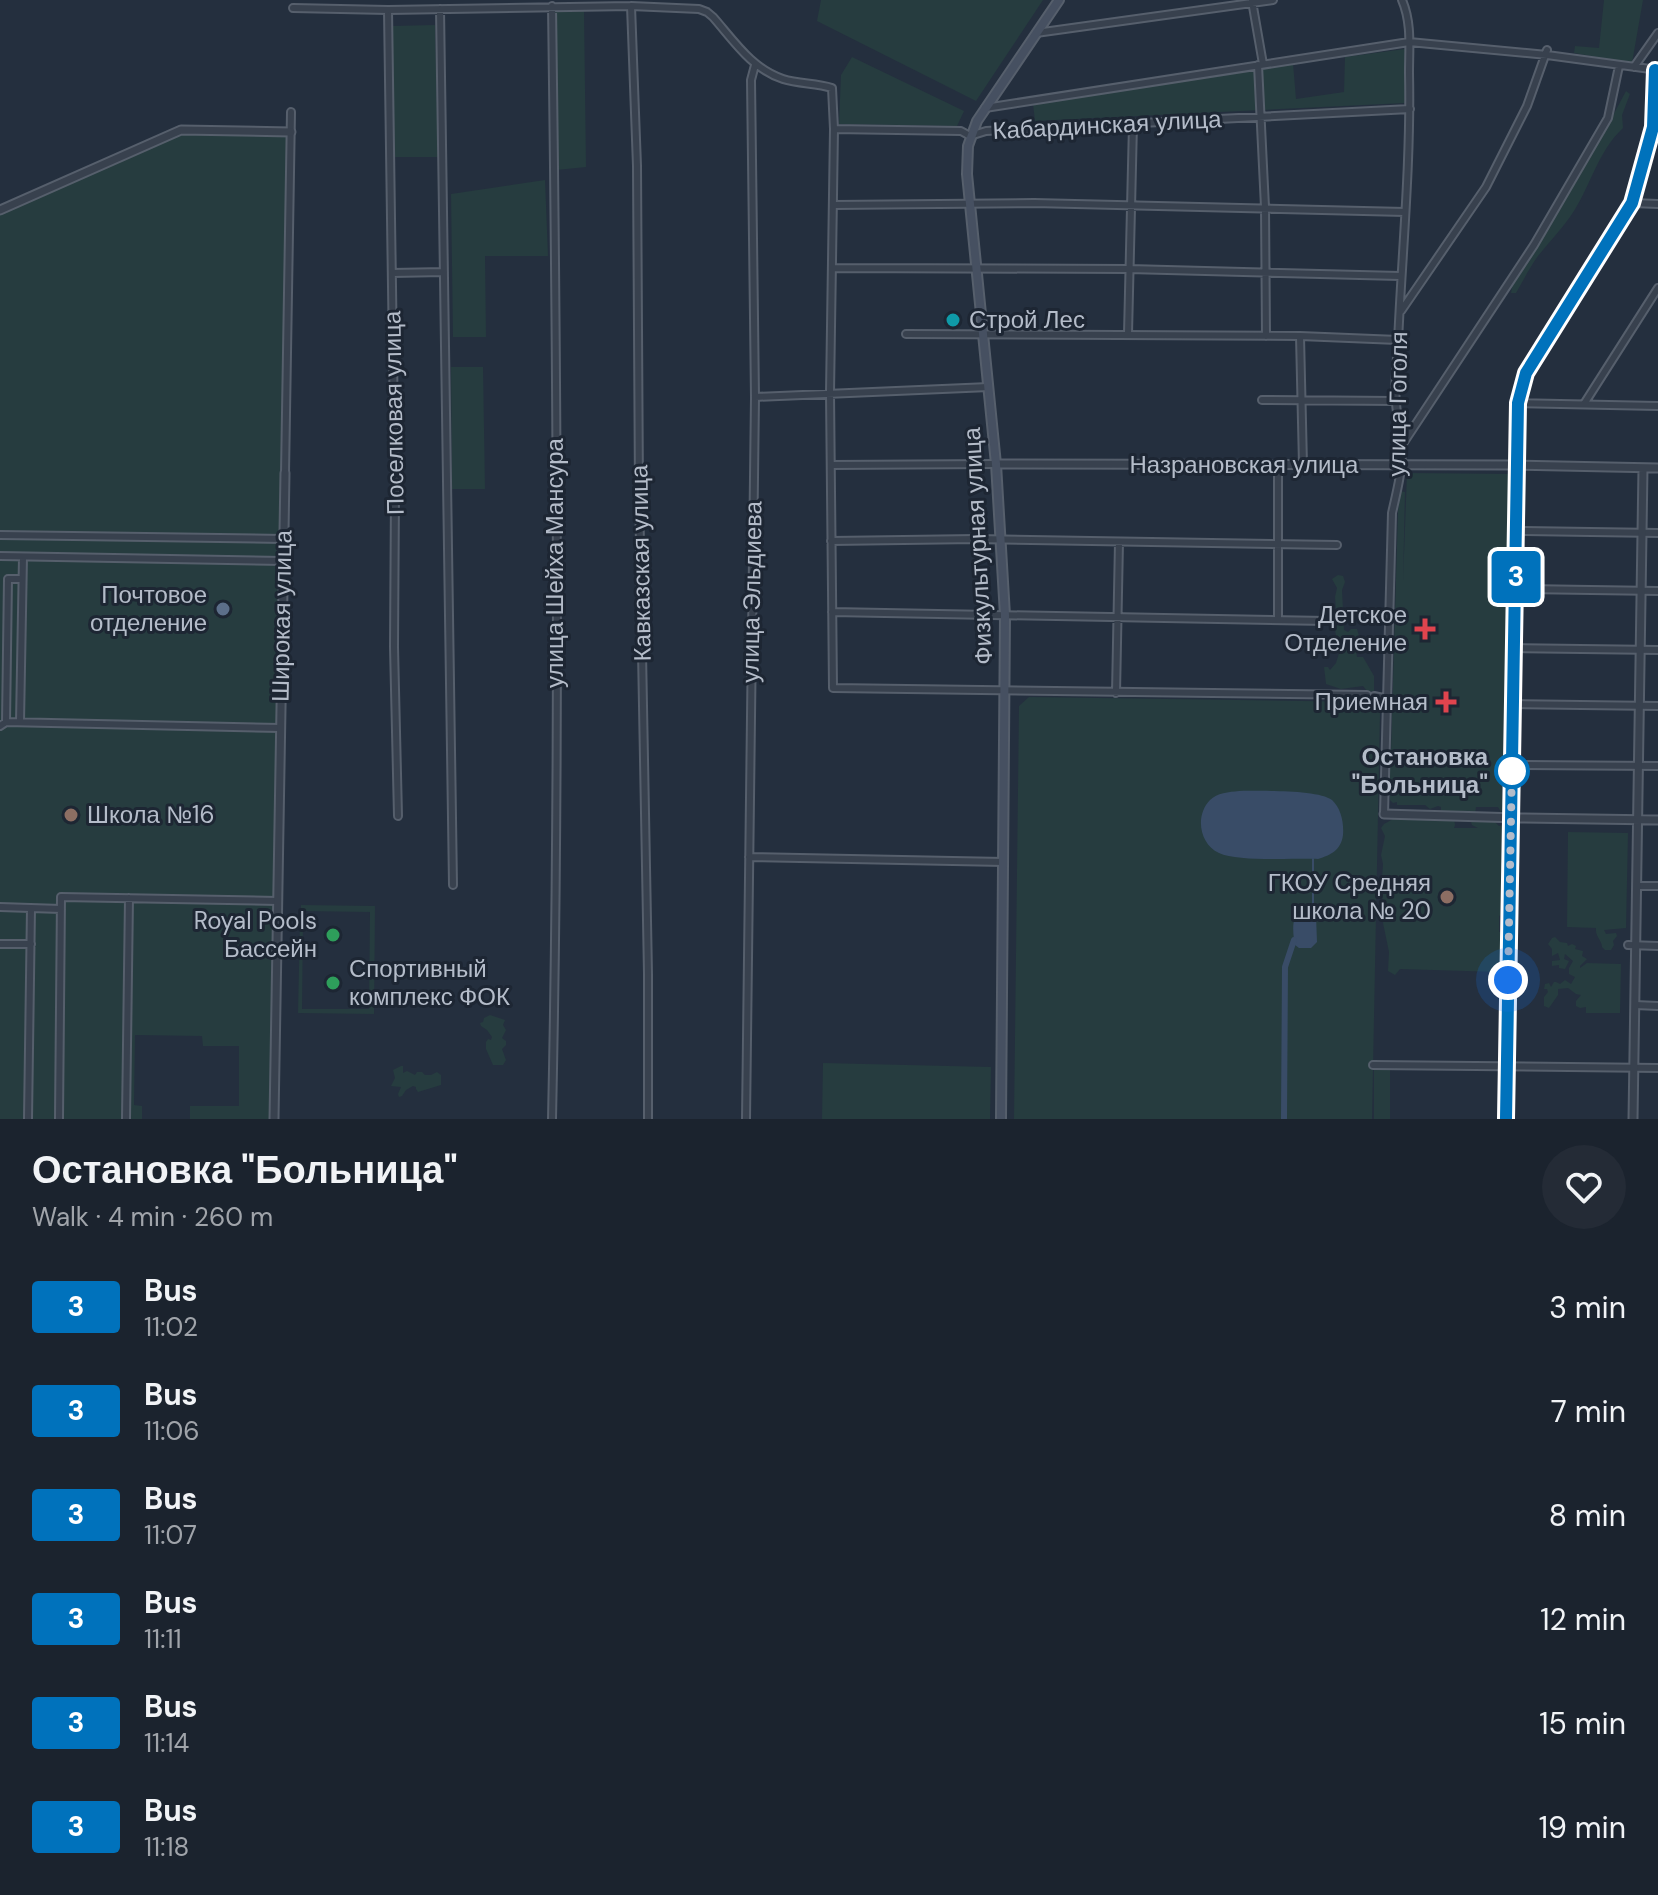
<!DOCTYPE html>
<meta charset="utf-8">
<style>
body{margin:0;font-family:"DM Sans",sans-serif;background:#242b36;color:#f1f3f6;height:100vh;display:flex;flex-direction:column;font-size:30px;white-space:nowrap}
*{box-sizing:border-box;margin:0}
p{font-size:26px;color:#a0a4aa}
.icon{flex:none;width:44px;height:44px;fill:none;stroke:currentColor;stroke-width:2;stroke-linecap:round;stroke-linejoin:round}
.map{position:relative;height:1119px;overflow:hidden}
.panel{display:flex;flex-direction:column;background:#1b232e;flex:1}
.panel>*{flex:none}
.badge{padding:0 16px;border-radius:6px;font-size:28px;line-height:52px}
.you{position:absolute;width:40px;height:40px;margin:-20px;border:6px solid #fff;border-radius:50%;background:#1a73e8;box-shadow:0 0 0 12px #1a73e833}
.map>.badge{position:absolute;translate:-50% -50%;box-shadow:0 0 0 4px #fff}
.round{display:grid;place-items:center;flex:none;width:84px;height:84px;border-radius:42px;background:#242b36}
.summary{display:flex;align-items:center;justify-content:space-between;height:136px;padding:0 32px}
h1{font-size:38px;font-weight:800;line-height:60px}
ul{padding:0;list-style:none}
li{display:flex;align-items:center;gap:24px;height:104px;padding:0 32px}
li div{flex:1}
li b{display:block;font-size:30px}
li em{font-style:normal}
li .badge{min-width:88px;font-weight:700;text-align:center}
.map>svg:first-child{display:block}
.green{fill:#263c3f}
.water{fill:#394c67}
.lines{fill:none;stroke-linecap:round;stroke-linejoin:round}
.stream{stroke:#394c67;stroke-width:2}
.canal{stroke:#394c67;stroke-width:6}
.minor-casing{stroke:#565f6c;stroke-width:10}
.tertiary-casing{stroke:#565f6c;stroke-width:11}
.secondary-casing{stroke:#565f6c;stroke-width:12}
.minor{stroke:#38414e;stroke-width:6}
.tertiary{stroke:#38414e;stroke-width:7}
.secondary{stroke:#465061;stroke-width:8}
.line-casing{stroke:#fff;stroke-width:18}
.line{stroke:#0072bc;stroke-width:12}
.walk{stroke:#b4bcc9;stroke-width:8;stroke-dasharray:0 14.4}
.culture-dot{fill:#0f9aa8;stroke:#1d2633;stroke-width:3}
.service-dot{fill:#5c6f8a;stroke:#1d2633;stroke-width:3}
.health-dot{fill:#e0444e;stroke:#1d2633;stroke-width:3}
.stop-dot{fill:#fff;stroke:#0072bc;stroke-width:4}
.education-dot{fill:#8d6e63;stroke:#1d2633;stroke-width:3}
.leisure-dot{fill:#2e9e5b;stroke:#1d2633;stroke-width:3}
.labels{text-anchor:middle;stroke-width:6;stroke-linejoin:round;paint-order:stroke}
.street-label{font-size:24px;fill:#b4bcc9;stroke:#1d2633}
.poi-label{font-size:24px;fill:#b4bcc9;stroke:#1d2633;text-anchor:end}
.stop-label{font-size:24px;font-weight:bold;fill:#b4bcc9;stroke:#1d2633;text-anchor:end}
</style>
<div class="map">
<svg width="1658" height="1119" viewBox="0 0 1658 1119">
<rect width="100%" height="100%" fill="#242f3e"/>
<!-- green -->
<path class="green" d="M821,0h222l-67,101 -159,-80z
M1604,0h39l-11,63 -58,-10 1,-7 24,2z
M584,11l2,156 -30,3 -2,-158z
M435,25l3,132h-44l-2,-131z
M1405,49v54l-370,18 -2,-17 260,-41 3,36 48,-7 1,-35z
M852,57l112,54 -7,15 -118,-2 2,-49z
M1626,91l4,3 -8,21 1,13c-26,24 -33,61 -53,89 -10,14 -22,26 -32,39 -8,11 -15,25 -22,37h-5l2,-11 87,-142z
M181,130l109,2 -16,987h-84v-13h49v-60h-36l-1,-10 -67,-1 -1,70 8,1v13h-142v-909z
M545,180l3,76h-63l1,81h-33l-2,-143z
M451,367h32l2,122h-33z
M1407,473l103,1 -1,44 1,2 -2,6v26l4,5 1,34 -2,12 -5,3 -1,48h2l2,7 -4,8 -2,79 2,17 -3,10v23l2,4 -2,4 1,3 -2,3 -3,-5h-22l-1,8 -34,-1v-7l-3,-1 -8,3 -5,-4h-28v-3l-4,1 -3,-3v-47l1,-2 7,-239 2,-21 5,1 -2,90z
M1338,575l5,1 2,6 -3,8 2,40 4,2 3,-3h6l5,18 -6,4 1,6h6l11,19v15l-6,1 -5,-6 -22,3 -15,-5 -2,-17h4l2,3 6,-7 5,-16 -4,-4 -2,-14 2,-5 -2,-27 2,-9 -5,-9z
M1029,697l340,5 11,11 -8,406h-358l5,-413z
M1395,818l9,1h50l1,6 -1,3h24l-6,-3 -1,-3 6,-4 16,2 6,6 4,-1 4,3 -1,12 -3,4 -1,6 5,16 -3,47 -5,3v16h5l2,4 -1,30 -7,3v3l-98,-3 -5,6 -7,-4 1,-19 -6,-29 2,-15 -4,-15 2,-29 -2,-9 4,-19 -4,-8 3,-4z
M1568,832l60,1 -2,95 -22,2 2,4 10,-1 1,3 -4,5 1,4 -3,5h-6l-3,-3c0,-7 -7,-10 -6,-19l-29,-1z
M301,905l74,1 -1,108 -76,-1 2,-94h3l-1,90h67l1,-97 -69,-1z
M1555,937l5,5 7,1 1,3 4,-2 4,2 -1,3 8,2 -1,5 5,3 -7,7v2l7,-5 34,1 -1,49h-34v-6l-6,1 -4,-2v-5l5,-6 -5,-1 -8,-6 -10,1v6l-9,13 -5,-2v-9l4,-5 -1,-3h-3l1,-5 4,-1 2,4 3,-5h2l4,2 5,-4 6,4 4,-7 -6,-3v-6l4,-7 -8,-7 -1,5 5,2 -4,8 -6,-1v-3l-7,1v-5l8,-1 -2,-7 -6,3v-7l-4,-5 4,-6z
M490,1015l15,5 -2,5 3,5 -4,8 4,3v4l-4,4 4,11 -3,5h-10l-7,-16v-7l2,-3 3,1 1,-3 -5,-7 -6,-4 -1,-3 3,-1 1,-4z
M823,1063l168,4 -1,52h-168z
M401,1066h2v7l4,-2 8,4 2,-3h5l3,3h6l6,-3 4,3v10l-23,7 -2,-3v-2l-3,-1 -7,4 -4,6 -3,1 -1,-3 3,-7 -10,-1 4,-8 -2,-8z
M1374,1069h16v50h-16z"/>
<!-- water -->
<path class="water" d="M1239,791c19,0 79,-2 93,9 9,8 12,23 11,35 -2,15 -12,20 -25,24 -24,-1 -80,3 -99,-6 -20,-9 -24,-38 -9,-53 7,-7 19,-8 29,-9z
M1299,912l14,1 3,2 1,27 -6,6h-12l-4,-3c-2,-10 -4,-27 4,-33z"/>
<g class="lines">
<!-- stream -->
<path class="stream" d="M1313,913v-54"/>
<!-- canal -->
<path class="canal" d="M1284,1119l1,-152 9,-27"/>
<defs>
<path id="minor" d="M1252,1l11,63
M552,6c5,371 8,742 0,1113
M631,6l6,160 2,325 9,483v145
M293,8l95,2 243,-4 68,3 8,3 6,5c21,24 39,52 70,62 16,5 33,4 49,9l2,41
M440,9l13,876
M388,10l7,484 -1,153 4,169
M1036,33l237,-33
M1258,65l7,142 1,129
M1634,67l24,-34
M985,108l424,-66 138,13 111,15
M1632,203l26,1
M834,205l200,-2 371,9
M833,268l296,1 271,7
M392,273l52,-1
M1401,311l85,-124 41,-81 20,-56
M906,334l394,2 98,4
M1128,334l5,-210
M1300,336l3,129
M755,397l234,-10
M1262,400l134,1
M1518,403l140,3
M1584,404l74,-116
M1402,445l132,-200 74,-127 11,-52
M831,465l165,-1
M1517,465l1,-62 8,-30 106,-170 21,-76 2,-57
M285,473l6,-361
M1517,531l141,2
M0,535l283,4
M831,541l145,-2 361,6
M0,556l283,5
M1516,589l142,2
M832,612l495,9
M1278,620v-155
M1515,648l143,2
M1116,693l3,-151
M1367,695l-534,-7 -3,-295 4,-264 127,2 9,5 16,-5 424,-22
M1374,696l14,3
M1514,704l144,2
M6,722l2,-143h14
M20,722l3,-165
M0,726l6,-4 274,6
M1512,765l146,1
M1384,814l8,-301c5,-22 11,-45 10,-67 -1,-14 -5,-28 -6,-43 -2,-19 1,-41 2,-61 4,-90 13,-179 11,-269 0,-25 3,-50 -7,-73
M749,857l255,5
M1638,886h20
M0,907l61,2
M0,944h31
M1628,945l30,1
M1635,1005l23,1
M1373,1065l285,3
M28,1119l3,-211
M59,1119l2,-222 216,4
M126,1119l3,-221
M746,1119l9,-722 -4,-317 4,-15"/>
<path id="tertiary" d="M0,210l181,-80 110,2
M996,464l521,1 141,3
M1384,814l135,4 139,2
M274,1119l11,-646
M1506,1119l11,-654
M1633,1119l10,-651"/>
<path id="secondary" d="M1001,1119l4,-504 -9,-151 -29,-290 1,-28 9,-25 82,-121"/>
</defs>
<!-- minor casing -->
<use href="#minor" class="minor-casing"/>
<!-- tertiary casing -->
<use href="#tertiary" class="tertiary-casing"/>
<!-- secondary casing -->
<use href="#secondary" class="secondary-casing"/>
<!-- minor -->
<use href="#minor" class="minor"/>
<!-- tertiary -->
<use href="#tertiary" class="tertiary"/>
<!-- secondary -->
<use href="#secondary" class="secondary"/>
</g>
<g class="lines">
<defs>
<path id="line" d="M1506,1119l12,-716 8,-30 106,-170 21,-76 2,-57"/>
</defs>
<!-- line casing -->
<use href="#line" class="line-casing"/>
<!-- line -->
<use href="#line" class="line"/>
<!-- walk -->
<path class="walk" d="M1508,980l4,-215v6"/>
</g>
<!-- markers -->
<circle class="culture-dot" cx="953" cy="320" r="8"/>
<circle class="service-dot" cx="223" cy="609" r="8"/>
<g class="health-dot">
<path d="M1421 617h8v8h8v8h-8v8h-8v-8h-8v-8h8z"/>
<path d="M1442 690h8v8h8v8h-8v8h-8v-8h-8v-8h8z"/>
</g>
<circle class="stop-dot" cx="1512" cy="771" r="16"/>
<g class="education-dot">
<circle cx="71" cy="815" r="8"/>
<circle cx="1447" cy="897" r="8"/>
</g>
<g class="leisure-dot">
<circle cx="333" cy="935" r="8"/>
<circle cx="333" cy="983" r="8"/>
</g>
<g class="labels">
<!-- street labels -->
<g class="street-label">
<text transform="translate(1107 125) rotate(-3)" y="8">Кабардинская улица</text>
<text transform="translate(1398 404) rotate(-89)" y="8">улица Гоголя</text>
<text transform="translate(394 413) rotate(-91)" y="8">Поселковая улица</text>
<text x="1244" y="473">Назрановская улица</text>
<text transform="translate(978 546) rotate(-93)" y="8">Физкультурная улица</text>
<text transform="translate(555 563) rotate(-90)" y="8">улица Шейха Мансура</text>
<text transform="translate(641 563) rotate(-91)" y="8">Кавказская улица</text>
<text transform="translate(752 592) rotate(-89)" y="8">улица Эльдиева</text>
<text transform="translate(282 616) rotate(-89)" y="8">Широкая улица</text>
</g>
<!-- poi labels -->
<g class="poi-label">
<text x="969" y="328" text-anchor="start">Строй Лес</text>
<text x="207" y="603">Почтовое<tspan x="207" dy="28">отделение</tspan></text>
<text x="1407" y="623">Детское<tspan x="1407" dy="28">Отделение</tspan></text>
<text x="1428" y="710">Приемная</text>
<text x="87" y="823" text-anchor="start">Школа №16</text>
<text x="1431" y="891">ГКОУ Средняя<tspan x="1431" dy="28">школа № 20</tspan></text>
<text x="317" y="929">Royal Pools<tspan x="317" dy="28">Бассейн</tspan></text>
<text x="349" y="977" text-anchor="start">Спортивный<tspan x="349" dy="28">комплекс ФОК</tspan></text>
</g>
<!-- stop labels -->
<g class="stop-label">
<text x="1488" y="765">Остановка<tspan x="1488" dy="28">"Больница"</tspan></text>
</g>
</g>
</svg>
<div class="you" style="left:1508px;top:980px"></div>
<b class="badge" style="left:1516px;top:577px;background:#0072bc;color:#fff">3</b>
</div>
<section class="panel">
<div class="summary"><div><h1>Остановка &quot;Больница&quot;</h1><p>Walk · 4 min · 260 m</p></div><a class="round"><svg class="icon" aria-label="heart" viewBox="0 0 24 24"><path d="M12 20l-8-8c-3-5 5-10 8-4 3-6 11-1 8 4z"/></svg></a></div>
<ul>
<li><span class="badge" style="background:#0072bc;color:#fff">3</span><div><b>Bus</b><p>11:02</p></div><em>3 min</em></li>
<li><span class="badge" style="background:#0072bc;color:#fff">3</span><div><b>Bus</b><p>11:06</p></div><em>7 min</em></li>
<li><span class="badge" style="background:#0072bc;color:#fff">3</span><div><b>Bus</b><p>11:07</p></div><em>8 min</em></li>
<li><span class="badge" style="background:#0072bc;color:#fff">3</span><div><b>Bus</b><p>11:11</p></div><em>12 min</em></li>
<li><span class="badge" style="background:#0072bc;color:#fff">3</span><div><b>Bus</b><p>11:14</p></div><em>15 min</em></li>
<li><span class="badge" style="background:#0072bc;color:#fff">3</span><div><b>Bus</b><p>11:18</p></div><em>19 min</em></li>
</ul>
</section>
